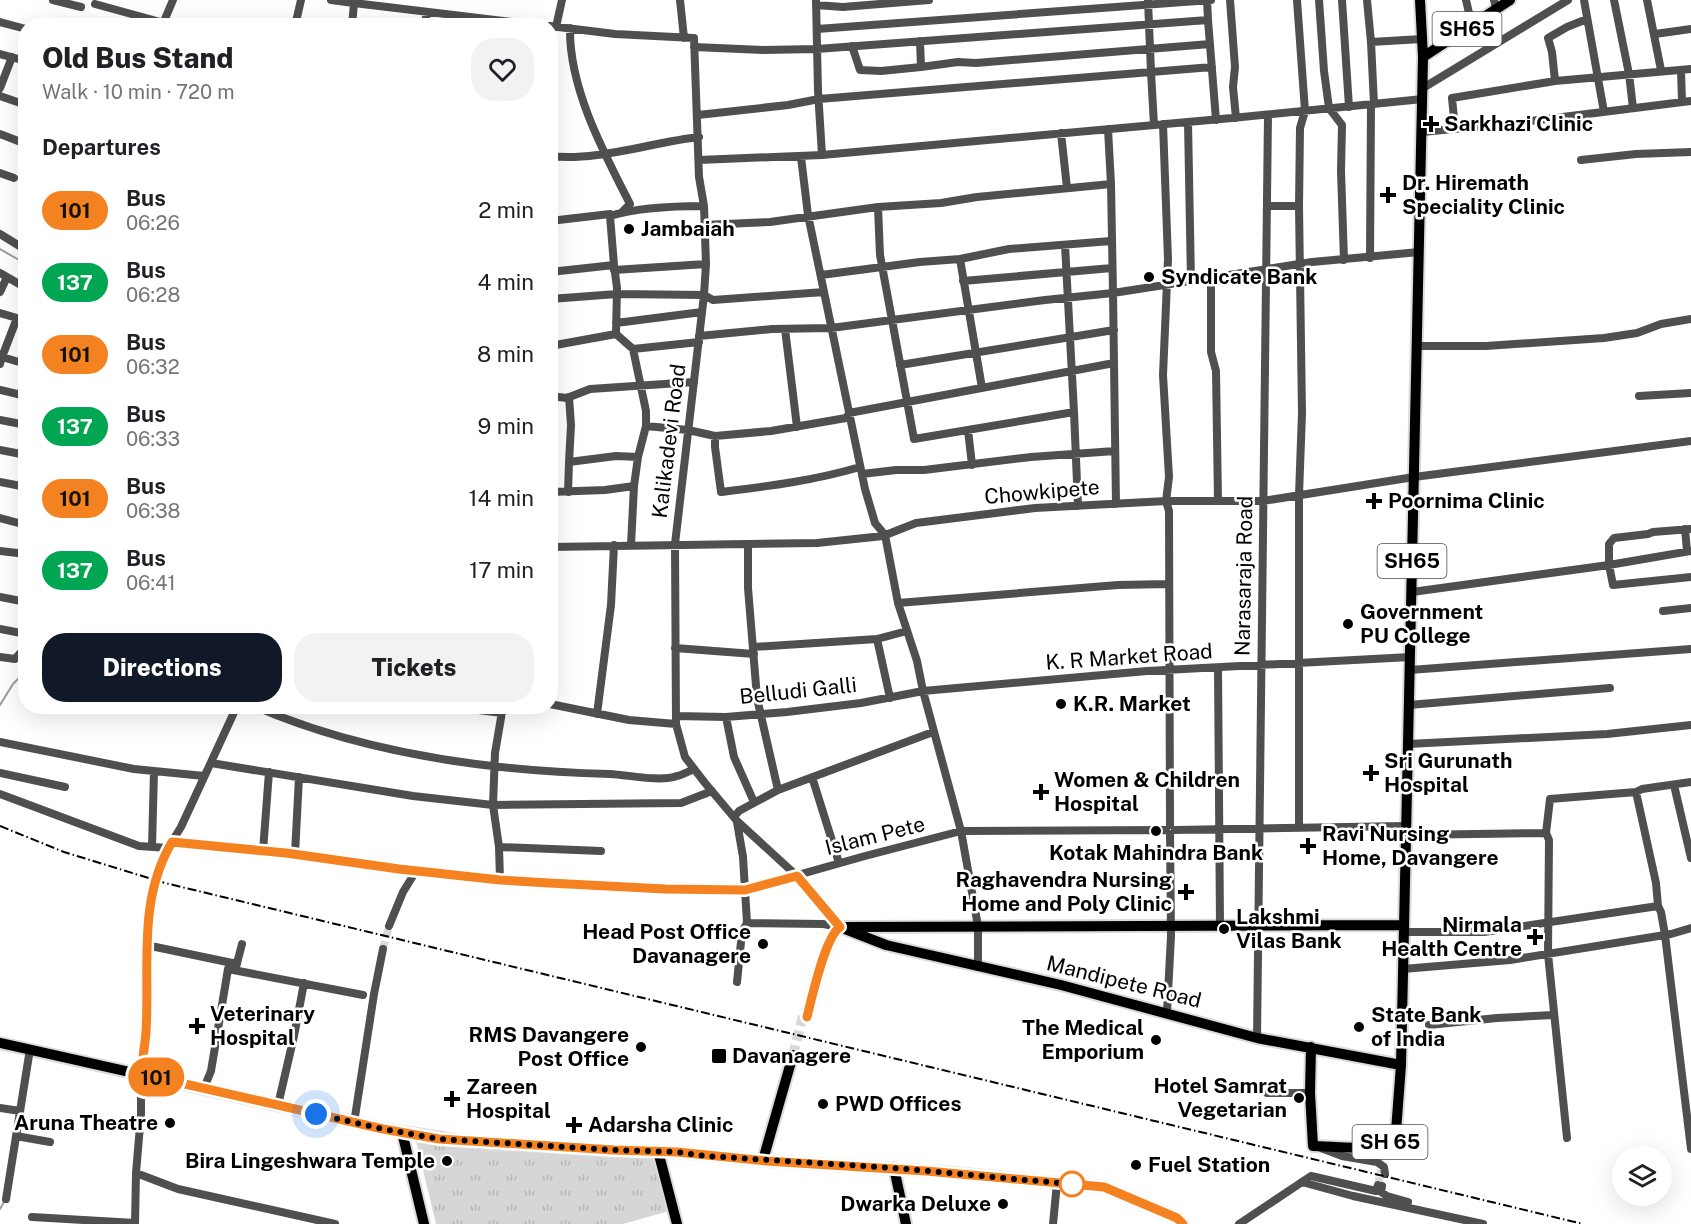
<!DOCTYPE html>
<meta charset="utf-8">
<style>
body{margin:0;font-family:"Public Sans",sans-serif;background:#f2f2f2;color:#202124;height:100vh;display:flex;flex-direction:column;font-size:22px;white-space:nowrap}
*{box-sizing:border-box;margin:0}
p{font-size:20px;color:#757577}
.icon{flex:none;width:33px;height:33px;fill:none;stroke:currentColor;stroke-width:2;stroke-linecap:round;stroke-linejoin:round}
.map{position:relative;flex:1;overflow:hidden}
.side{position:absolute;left:18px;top:18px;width:540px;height:696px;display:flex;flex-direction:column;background:#fff;border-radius:24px;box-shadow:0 6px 24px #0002}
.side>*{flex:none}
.badge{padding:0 12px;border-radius:20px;font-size:21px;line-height:39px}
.buttons{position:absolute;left:1612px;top:1146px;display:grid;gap:12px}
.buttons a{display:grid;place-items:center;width:60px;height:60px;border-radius:50%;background:#fff;box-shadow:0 6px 24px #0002;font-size:30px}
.you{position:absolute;width:30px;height:30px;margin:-15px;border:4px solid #fff;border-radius:50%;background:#1a73e8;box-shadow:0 0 0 9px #1a73e833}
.map>.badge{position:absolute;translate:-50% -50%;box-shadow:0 0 0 3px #fff}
h2{padding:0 24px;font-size:22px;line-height:54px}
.round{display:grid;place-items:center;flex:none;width:63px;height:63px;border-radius:24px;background:#f2f2f2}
.head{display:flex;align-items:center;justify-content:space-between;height:102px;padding:0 24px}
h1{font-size:28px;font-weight:800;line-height:45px}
.cta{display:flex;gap:12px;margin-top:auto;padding:12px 24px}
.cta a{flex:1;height:69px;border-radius:24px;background:#111827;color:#fff;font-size:24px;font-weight:800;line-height:69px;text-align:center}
.cta a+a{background:#f2f2f2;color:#202124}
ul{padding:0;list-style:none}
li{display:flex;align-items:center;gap:18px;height:72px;padding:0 24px}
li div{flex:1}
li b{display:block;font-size:22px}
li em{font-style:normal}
li .badge{min-width:66px;font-weight:700;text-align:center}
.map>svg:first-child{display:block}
.park{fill:url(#park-tufts)}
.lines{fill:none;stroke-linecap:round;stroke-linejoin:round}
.stream{stroke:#9d9d9d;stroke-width:2}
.minor-tunnel{stroke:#d9d9d9;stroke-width:8;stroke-dasharray:8 4;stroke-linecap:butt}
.major-tunnel{stroke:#d9d9d9;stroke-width:10;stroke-dasharray:10 5;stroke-linecap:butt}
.major-casing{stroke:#dbdbdb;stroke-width:14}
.minor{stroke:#4f4f4f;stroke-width:8}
.major{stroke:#000;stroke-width:10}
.rail{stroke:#000;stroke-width:2;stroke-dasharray:9 3 1.5 3;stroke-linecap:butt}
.line-casing{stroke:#fff;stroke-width:14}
.line{stroke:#f58220;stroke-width:9}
.walk{stroke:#000;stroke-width:6;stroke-dasharray:0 10.8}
.poi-dot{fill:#000;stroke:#fff;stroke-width:2}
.stop-dot{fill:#fff;stroke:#f58220;stroke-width:3}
.labels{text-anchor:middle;stroke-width:5;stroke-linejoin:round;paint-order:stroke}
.shield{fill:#fff;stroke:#4c4c4c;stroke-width:1.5}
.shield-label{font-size:20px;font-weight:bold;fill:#000}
.poi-label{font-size:21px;font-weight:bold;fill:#000;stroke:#fff;text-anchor:start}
.street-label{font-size:21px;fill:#000;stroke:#fff}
</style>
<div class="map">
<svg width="1691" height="1224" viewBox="0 0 1691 1224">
<defs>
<pattern id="park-tufts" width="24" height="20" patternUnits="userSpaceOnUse" patternTransform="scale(1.5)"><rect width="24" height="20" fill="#d6d6d6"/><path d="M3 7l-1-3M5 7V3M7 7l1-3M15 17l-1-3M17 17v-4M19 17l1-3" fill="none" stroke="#b6b6b6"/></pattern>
</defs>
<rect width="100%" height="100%" fill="#fff"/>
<!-- park -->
<path class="park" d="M415,1137l239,17 15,57 -46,13h-187z"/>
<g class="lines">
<!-- stream -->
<path class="stream" d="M0,249l26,15
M0,705l13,-21 13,-13
M0,1209l4,-7"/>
<!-- minor-tunnel -->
<path class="minor-tunnel" d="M383,949l6,-23
M1378,1185l3,-15"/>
<!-- major-tunnel -->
<path class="major-tunnel" d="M793,1055l10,-40"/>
<defs>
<path id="major" d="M1423,57l87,-57
M840,927l46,18 175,40 196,53 144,27
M843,927l561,-2
M807,1017c5,-21 18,-79 33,-90
M0,1043l383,86 93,14 160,9h41l89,9 176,11 162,15 73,31 6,6
M1311,1047l-1,46 3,53c17,0 57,5 72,-1 7,-3 9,-8 11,-14l5,-66 22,-1008 -3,-57
M402,1132l22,92
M658,1151l19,73
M763,1160l30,-105
M894,1168l12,56"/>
</defs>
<!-- major casing -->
<use href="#major" class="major-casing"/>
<!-- minor -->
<path class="minor" d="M53,0l28,7
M331,0l23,3
M680,0l4,38
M816,0l2,91 4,64
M1207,0l1,20
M1230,0l5,67 -2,20 3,31
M1297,0l8,111 -5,17 -1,78 3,207 -3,82v332
M1319,0l5,71 5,37 13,17 -1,46 3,89
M1342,0l7,107
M1367,0l4,42 3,62
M1466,0l6,26
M1494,0l2,9
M1584,0l20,112
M1614,0l15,74 4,34
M1647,0l14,70
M1148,1l3,71 61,-5
M95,4l69,19
M816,5l27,2 86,-7
M425,12l3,14
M0,22l26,7
M162,26l11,-26
M295,26l6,-26
M352,26l2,-23 191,23
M550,26l65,8 79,4 5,139 5,29 2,58 -2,31 -29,249 1,180 9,33 20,26 32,38 60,55 43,51
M556,27l6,-27
M570,28c-1,60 33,123 60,176l-9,9
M817,29l394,-29
M1655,34l36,-5
M1371,42l51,-3
M852,46l8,24 21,1 40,-4 -1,-26
M694,47l69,3 54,-1 391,-29 8,100
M0,54l26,7
M921,67l37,-5 18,1 234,-19
M1681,70l1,32
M1555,81l-3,-29 -4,-14 19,-11 20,-8
M0,88l12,-31
M1423,88l145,-88
M0,96l26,9
M698,115l90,-10 31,-6 332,-27 3,53
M1188,122l3,159
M1163,124l5,135 -5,116 6,102 -3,24 3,10 1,314
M1108,129l3,55
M1455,129l-3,-31 103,-17 136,-12
M1422,132l93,-9 176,-22
M1061,133l6,55
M0,134l26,10
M550,156c45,6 103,-14 149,-19
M801,157l7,58 57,274 10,34 10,12 13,68 19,58 6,30 38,140 17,95v41
M699,160l123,-5 410,-37 191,-19
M1581,160l55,-6 55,-2
M0,173l14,5
M1267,206h32
M878,207l2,48 34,184 160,-27 -9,-167
M610,216l4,49 3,23 -1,46 17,15 13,62v15l42,4 27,6 56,-5 75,-13 3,-5 265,-50
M550,221l60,-7v2c29,-9 64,-10 94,-10
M704,225l66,-3 108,-15 63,-4 36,-6 134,-13 2,109 199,-31 107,-10
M0,234l26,16
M1370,258l1,-153
M960,259l49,-10 102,-8
M614,270l92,-6
M550,272l64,-7
M0,273l26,15
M821,275l99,-13 40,-3 22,129
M1211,278v74l5,19 2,130
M963,281l149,-13
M0,292l7,-15
M550,299l67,-5 87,1 9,5 111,-8
M0,313l17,5
M616,323l86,-11
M785,329l12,98
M699,336l73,-7 59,-1 214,-28 68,-7 3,211
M550,346l66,-12
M1417,346h69l118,-8 33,-5 24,-9 30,-5
M633,349l66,-7
M2,357l15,-39 9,3
M0,364l2,-7 24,7
M900,365l214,-35
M0,390l26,6
M550,396l17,2 23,-9 104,-7
M1639,396l52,-3
M1074,412l4,94
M0,420l26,5
M968,430l4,35
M715,436v11l6,45c49,-6 91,-11 139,-25
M0,450l26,5
M569,462l2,-37 -2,-28
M862,474l34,-4h28l107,-13 84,-6
M0,482l26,5
M550,492l55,-2 29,-4 4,-29 8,-31
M568,492l1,-30 47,-6 22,1
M0,518l26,7
M1685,529l2,22
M1691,529l-38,3 -5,2 -34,4 -5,6v21l4,20 78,-8
M748,544v44l9,110 21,92
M631,545l3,-59
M550,547l267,-4 66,-7 33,-13 119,-15 131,-7h97l151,-24 277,-36
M0,551l26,3
M1412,592l197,-27 82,-14
M0,597l26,5
M898,603l220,-18 51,-1
M1663,611l28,-3
M0,629l26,5
M877,639l13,59
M753,647l124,-8 30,-8
M675,648l79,6
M0,657l15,2 9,-10 2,-6
M1218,668l2,257
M1410,670l281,-21
M550,704l79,16 47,4
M1409,705l201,-17
M254,706c110,48 237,65 356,68 19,1 50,8 67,2 6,-1 12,-5 17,-7
M447,706l55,7
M597,714l14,-109 3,-60
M676,716l50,1 61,-5 74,-9 62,-12 224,-20 263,-14
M726,717l8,40 20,45
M0,742l134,27 70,7
M1408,744l199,-10 84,-9
M211,763l202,33 80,9 188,-2 31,-12
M0,773l65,14
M812,777l27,86
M1674,785l17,73
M1636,792l20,91 2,23 3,6 4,23 26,214
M0,794l139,52 29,2
M734,817l5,-6 39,-21 155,-58
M737,822l6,35 4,66 76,1 17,3
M1175,830l231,-4
M1406,835l140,-2
M172,842l114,11 113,16 101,11 165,9 80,1 120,-34 96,-25 205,-1
M152,847l2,-76
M499,847l102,4
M263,851l6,-79
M295,854l4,-77
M500,880l-1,-33 -6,-42 2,-52 8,-47
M389,926l14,-34 13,-21
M1404,932h80l174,-26
M146,945l91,19
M236,967l6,-23
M1403,969l107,-9 161,-26 20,-6
M737,982l5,-50 5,-9
M1167,1012l4,-76 -1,-102
M1429,1025l68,-7 56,-3
M1257,1038l11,-923
M204,1088l7,-17 17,-102 135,26
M1267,1093h43
M278,1105l16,-69 10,-53
M0,1108l20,3
M354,1123l20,-129 9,-45
M16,1136l34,6
M1567,1138l-19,-184 1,-114 -3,-7 4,-34 86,-7 6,-3 49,-7
M1321,1148l21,8 35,6 7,5 1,7
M136,1173l42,16 157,35
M1302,1182l51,14 130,28
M1382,1186l-1,6 6,4 21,6
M6,1199l24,-150
M32,1217l103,6
M135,1224l1,-51 5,-59v-40l5,-42v-87l7,-59 15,-38 13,-21 56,-121
M1053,1224l4,-41
M1239,1224l72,-48 65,15 2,-6"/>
<!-- major -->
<use href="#major" class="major"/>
<!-- rail -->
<path class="rail" d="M0,826l64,26 101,31 1418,341"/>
</g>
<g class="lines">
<defs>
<path id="line" d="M807,1017c5,-20 18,-80 33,-90l-43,-51 -52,14 -80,-1 -116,-6 -49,-3 -101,-11 -113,-16 -114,-11c-35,59 -22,126 -26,190 -1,14 -4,28 -5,42l242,55 56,10 175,11 63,2 89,9 160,10 178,16 73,31 6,6"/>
</defs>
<!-- line casing -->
<use href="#line" class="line-casing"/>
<!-- line -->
<use href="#line" class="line"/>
<!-- walk -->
<path class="walk" d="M316,1114l67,15 56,10 175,11 63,2 29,4 188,12 187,17 -9,-1"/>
</g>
<!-- markers -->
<g class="poi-dot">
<path d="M1428 115h6v6h6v6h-6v6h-6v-6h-6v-6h6z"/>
<path d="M1385 186h6v6h6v6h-6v6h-6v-6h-6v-6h6z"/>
<circle cx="629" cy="229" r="6"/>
<circle cx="1149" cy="277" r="6"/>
<path d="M1371 492h6v6h6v6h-6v6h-6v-6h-6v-6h6z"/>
<circle cx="1348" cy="624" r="6"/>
<circle cx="1061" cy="704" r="6"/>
<path d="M1368 764h6v6h6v6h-6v6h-6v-6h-6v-6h6z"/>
<path d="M1038 783h6v6h6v6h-6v6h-6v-6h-6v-6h6z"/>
<circle cx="1156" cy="831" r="6"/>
<path d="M1305 837h6v6h6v6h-6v6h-6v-6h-6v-6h6z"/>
<path d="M1183 883h6v6h6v6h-6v6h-6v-6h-6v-6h6z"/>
<circle cx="1224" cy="929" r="6"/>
<path d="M1532 928h6v6h6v6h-6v6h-6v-6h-6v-6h6z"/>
<circle cx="763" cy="944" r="6"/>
<path d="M194 1017h6v6h6v6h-6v6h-6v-6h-6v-6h6z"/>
<circle cx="1359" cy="1027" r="6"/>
<circle cx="1156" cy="1040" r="6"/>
<circle cx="641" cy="1047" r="6"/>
<rect x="711" y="1048" width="16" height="16" rx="3"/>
<circle cx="1299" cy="1098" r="6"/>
<path d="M449 1090h6v6h6v6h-6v6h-6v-6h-6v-6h6z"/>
<circle cx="823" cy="1104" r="6"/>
<circle cx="170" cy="1123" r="6"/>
<path d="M571 1116h6v6h6v6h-6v6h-6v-6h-6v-6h6z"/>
<circle cx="447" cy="1161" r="6"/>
<circle cx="1136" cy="1165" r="6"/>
<circle cx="1003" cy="1204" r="6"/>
</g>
<circle class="stop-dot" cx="1072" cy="1184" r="12"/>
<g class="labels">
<!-- shield labels -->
<g class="shield">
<rect x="1432.5" y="12" width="69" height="34" rx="4.5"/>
<rect x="1377.5" y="544" width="69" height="34" rx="4.5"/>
<rect x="1352.5" y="1125" width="75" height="34" rx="4.5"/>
</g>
<g class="shield-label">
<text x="1467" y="36">SH65</text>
<text x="1412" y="568">SH65</text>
<text x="1390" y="1149">SH 65</text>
</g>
<!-- poi labels -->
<g class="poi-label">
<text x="1444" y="131">Sarkhazi Clinic</text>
<text x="1402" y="190">Dr. Hiremath<tspan x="1402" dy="24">Speciality Clinic</tspan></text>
<text x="641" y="236">Jambaiah</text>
<text x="1161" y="284">Syndicate Bank</text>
<text x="1388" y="508">Poornima Clinic</text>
<text x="1360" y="619">Government<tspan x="1360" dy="24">PU College</tspan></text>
<text x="1073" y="711">K.R. Market</text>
<text x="1384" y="768">Sri Gurunath<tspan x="1384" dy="24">Hospital</tspan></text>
<text x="1054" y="787">Women &amp; Children<tspan x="1054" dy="24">Hospital</tspan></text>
<text x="1322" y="841">Ravi Nursing<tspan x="1322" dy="24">Home, Davangere</tspan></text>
<text x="1156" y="860" text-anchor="middle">Kotak Mahindra Bank</text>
<text x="1172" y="887" text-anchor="end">Raghavendra Nursing<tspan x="1172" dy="24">Home and Poly Clinic</tspan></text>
<text x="1236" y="924">Lakshmi<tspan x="1236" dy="24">Vilas Bank</tspan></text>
<text x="1522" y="932" text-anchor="end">Nirmala<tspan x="1522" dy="24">Health Centre</tspan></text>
<text x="751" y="939" text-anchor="end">Head Post Office<tspan x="751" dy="24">Davanagere</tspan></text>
<text x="210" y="1021">Veterinary<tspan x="210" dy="24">Hospital</tspan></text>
<text x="1371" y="1022">State Bank<tspan x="1371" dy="24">of India</tspan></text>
<text x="1144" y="1035" text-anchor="end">The Medical<tspan x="1144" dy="24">Emporium</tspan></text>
<text x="629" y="1042" text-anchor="end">RMS Davangere<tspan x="629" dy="24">Post Office</tspan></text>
<text x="732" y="1063">Davanagere</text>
<text x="1287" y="1093" text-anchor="end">Hotel Samrat<tspan x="1287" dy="24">Vegetarian</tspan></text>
<text x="466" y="1094">Zareen<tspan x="466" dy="24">Hospital</tspan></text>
<text x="835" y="1111">PWD Offices</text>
<text x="158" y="1130" text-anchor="end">Aruna Theatre</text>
<text x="588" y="1132">Adarsha Clinic</text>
<text x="435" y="1168" text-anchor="end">Bira Lingeshwara Temple</text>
<text x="1148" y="1172">Fuel Station</text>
<text x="991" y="1211" text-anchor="end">Dwarka Deluxe</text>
</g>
<!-- street labels -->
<g class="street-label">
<text transform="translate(669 441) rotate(-83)" y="7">Kalikadevi Road</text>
<text transform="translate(1042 492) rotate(-5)" y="7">Chowkipete</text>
<text transform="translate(1244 576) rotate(-89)" y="7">Narasaraja Road</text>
<text transform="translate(1129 657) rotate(-4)" y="7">K. R Market Road</text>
<text transform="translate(798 691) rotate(-6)" y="7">Belludi Galli</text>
<text transform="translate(875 836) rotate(-14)" y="7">Islam Pete</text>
<text transform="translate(1124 982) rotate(14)" y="7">Mandipete Road</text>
</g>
</g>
</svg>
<div class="buttons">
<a><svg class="icon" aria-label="layers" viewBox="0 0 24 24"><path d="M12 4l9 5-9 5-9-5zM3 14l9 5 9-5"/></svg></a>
</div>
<div class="you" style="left:316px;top:1114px"></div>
<b class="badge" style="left:156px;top:1077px;background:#f58220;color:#111">101</b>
<section class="side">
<div class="head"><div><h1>Old Bus Stand</h1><p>Walk · 10 min · 720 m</p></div><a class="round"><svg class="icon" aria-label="heart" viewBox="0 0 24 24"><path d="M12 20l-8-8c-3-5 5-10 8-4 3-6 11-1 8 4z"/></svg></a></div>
<h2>Departures</h2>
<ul>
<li><span class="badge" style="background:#f58220;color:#111">101</span><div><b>Bus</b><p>06:26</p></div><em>2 min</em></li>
<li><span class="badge" style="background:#00a651;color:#fff">137</span><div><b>Bus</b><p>06:28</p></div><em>4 min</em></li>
<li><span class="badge" style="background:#f58220;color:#111">101</span><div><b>Bus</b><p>06:32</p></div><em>8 min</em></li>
<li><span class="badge" style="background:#00a651;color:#fff">137</span><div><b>Bus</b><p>06:33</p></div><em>9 min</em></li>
<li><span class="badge" style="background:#f58220;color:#111">101</span><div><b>Bus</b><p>06:38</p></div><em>14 min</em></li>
<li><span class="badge" style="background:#00a651;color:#fff">137</span><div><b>Bus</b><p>06:41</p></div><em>17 min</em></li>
</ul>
<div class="cta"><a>Directions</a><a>Tickets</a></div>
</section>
</div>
